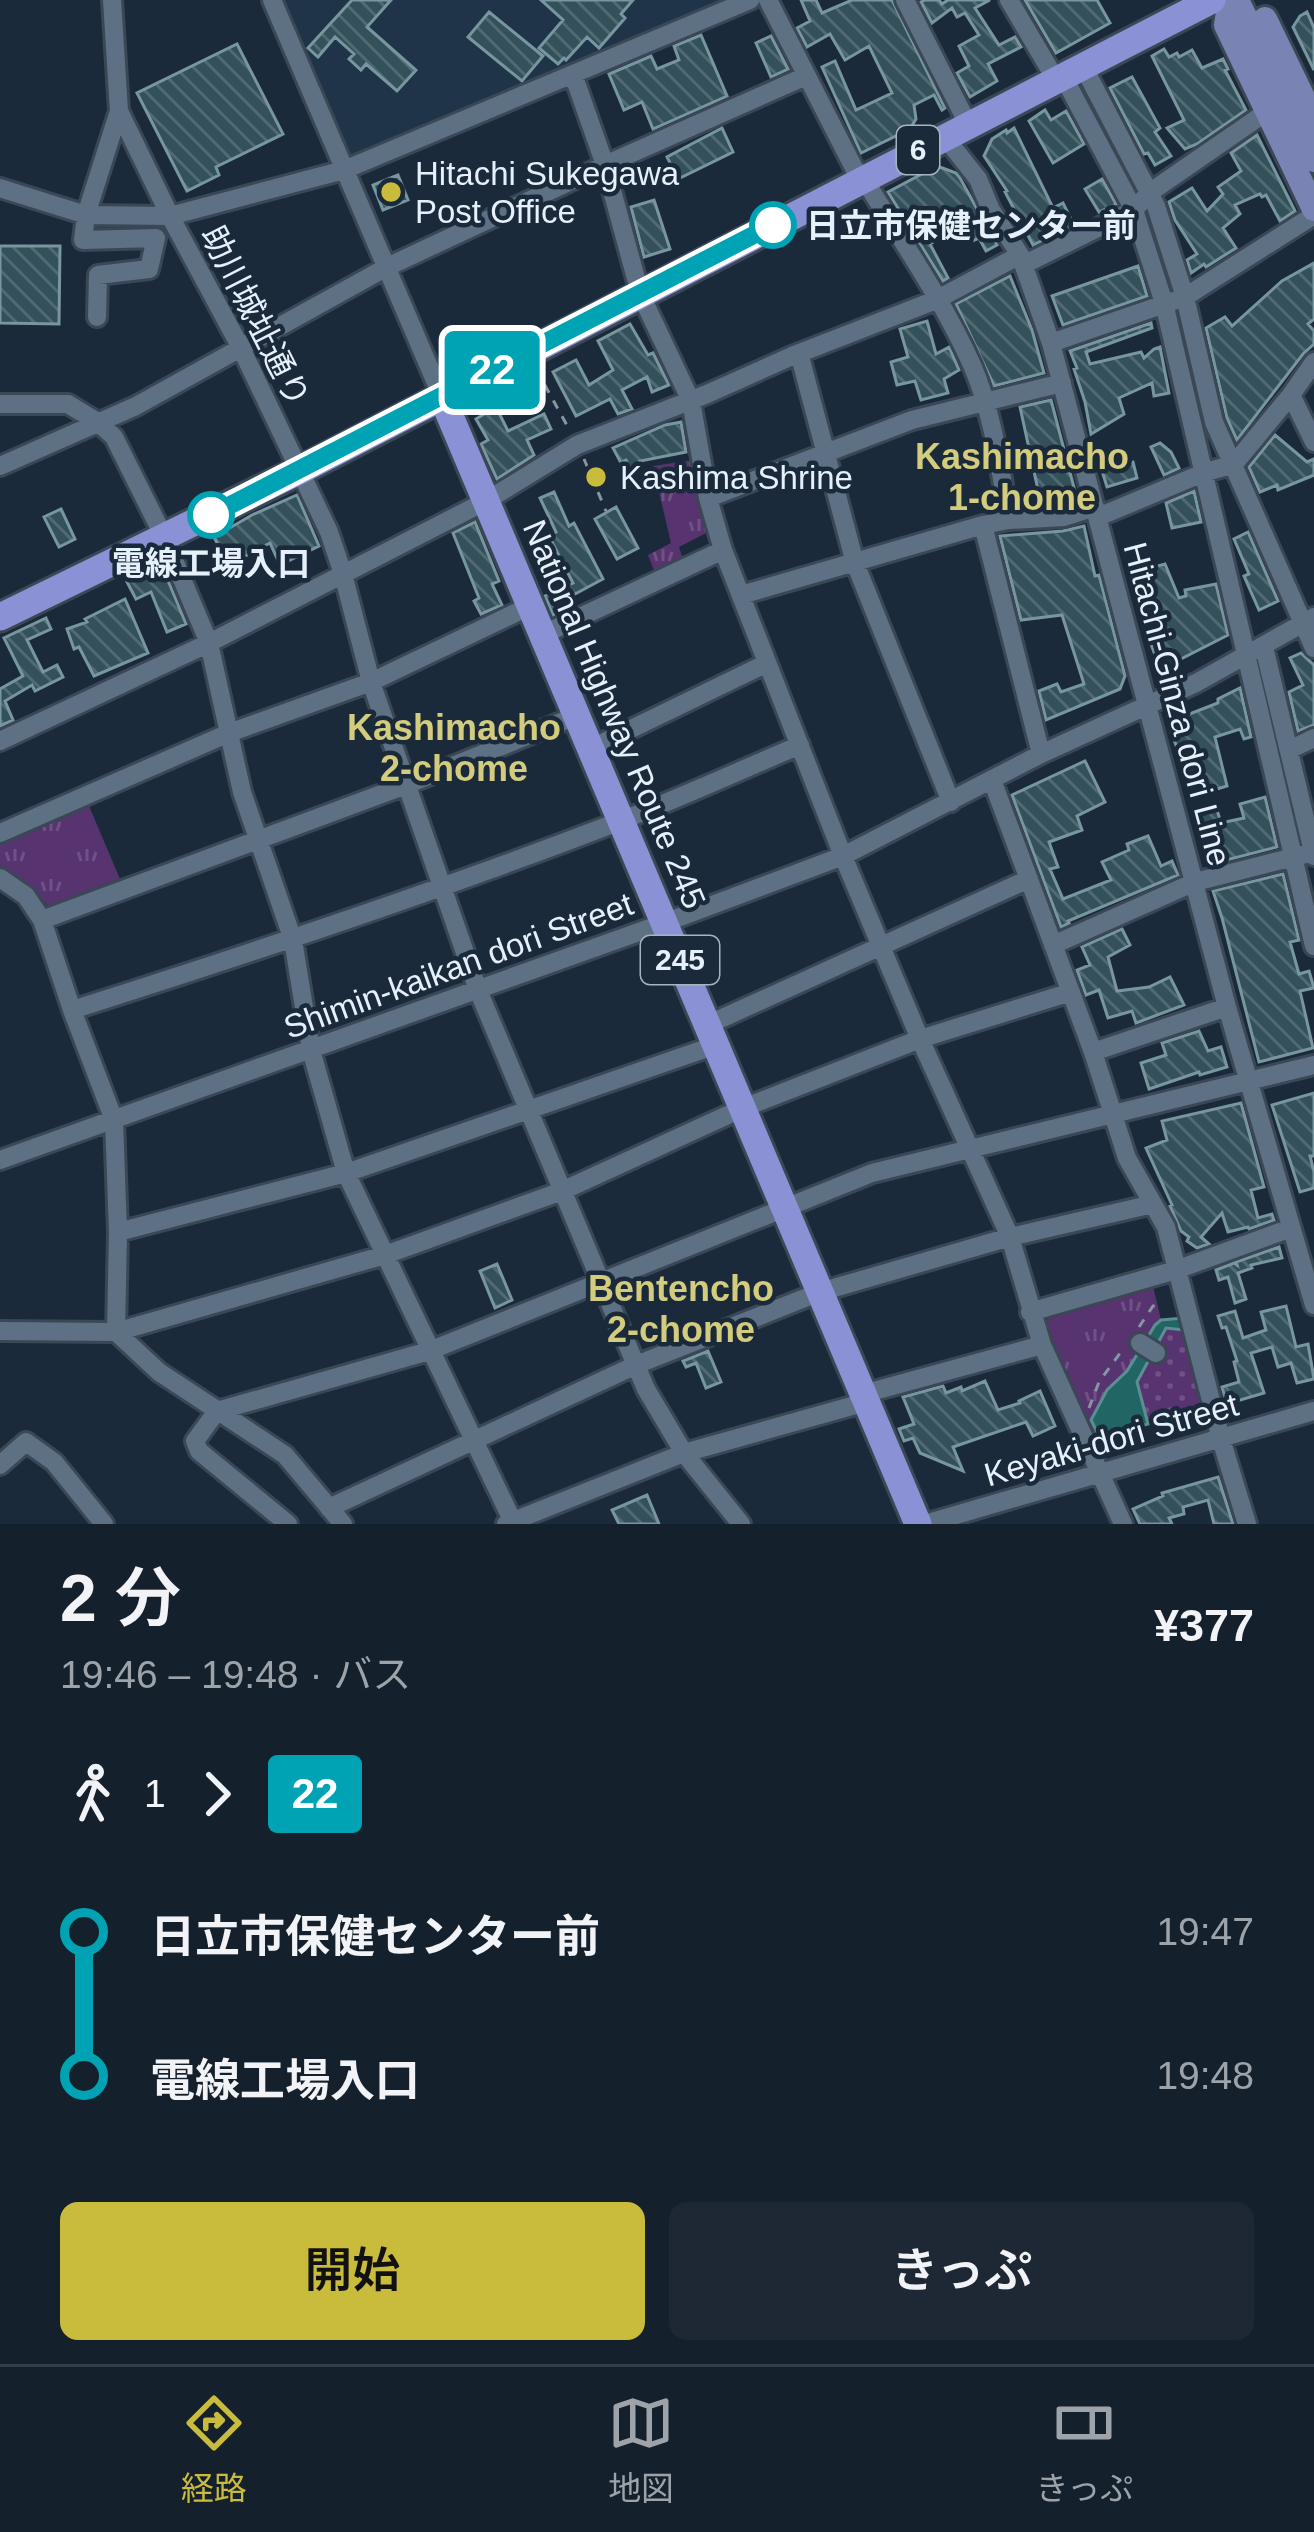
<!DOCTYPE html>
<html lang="ja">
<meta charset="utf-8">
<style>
body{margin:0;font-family:Helvetica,"Noto Sans JP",sans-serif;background:#1d2834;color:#f1f3f6;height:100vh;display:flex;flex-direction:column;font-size:45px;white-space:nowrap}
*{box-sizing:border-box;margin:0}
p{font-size:39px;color:#9da3a9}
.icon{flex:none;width:66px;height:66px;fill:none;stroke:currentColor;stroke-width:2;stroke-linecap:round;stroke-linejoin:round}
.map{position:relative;height:1524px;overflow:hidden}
.details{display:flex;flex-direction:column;background:#14202c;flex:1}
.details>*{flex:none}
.badge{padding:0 24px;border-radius:9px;font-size:42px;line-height:78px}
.map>.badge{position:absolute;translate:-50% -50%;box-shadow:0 0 0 6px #fff}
.legs{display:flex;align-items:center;gap:18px;height:132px;padding:0 60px;font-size:39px}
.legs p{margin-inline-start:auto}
.headline{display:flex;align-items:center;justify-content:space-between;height:204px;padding:0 60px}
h1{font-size:66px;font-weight:600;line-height:90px}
.primary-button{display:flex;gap:24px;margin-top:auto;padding:24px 60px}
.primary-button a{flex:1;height:138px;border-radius:18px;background:#c9bb3b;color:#111;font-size:48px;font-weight:600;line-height:138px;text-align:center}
.primary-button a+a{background:#1d2834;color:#f1f3f6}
ul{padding:0 60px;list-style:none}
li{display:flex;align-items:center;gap:42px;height:144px;font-size:45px}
li i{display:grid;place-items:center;width:18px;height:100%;margin:0 15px;background:currentColor}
li i::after{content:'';width:30px;height:30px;margin:-15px;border:9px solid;border-radius:50%;background:#14202c}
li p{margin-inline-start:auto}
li:first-child i{background:linear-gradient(#0000 50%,currentColor 0)}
li:last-child i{background:linear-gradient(currentColor 50%,#0000 0)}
.tab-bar{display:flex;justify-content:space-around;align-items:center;height:168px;border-top:3px solid #333e48;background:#14202c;font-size:33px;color:#9da3a9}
.tab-bar a{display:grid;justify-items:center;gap:6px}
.tab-bar .current{color:#c9bb3b}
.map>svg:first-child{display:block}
.built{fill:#1f3449}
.grass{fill:url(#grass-dots)}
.park{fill:url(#park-tufts)}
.water{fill:#216664;stroke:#5c8f91;stroke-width:3}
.building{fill:url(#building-back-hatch);stroke:#7796a0;stroke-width:3}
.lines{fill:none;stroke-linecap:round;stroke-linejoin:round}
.minor-casing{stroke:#3a4755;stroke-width:24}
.major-casing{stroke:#3a4755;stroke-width:30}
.highway-casing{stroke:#3a4755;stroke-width:33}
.path{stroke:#8895a3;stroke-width:3;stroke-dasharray:9 9;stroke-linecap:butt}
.minor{stroke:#5e7084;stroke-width:18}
.major{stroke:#7984b5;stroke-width:24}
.highway{stroke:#8b91d5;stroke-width:27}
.line-1-casing{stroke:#fff;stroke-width:27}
.line-1{stroke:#00a3b4;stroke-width:18}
.poi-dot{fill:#c9bb3b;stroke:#1a2a3a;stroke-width:4.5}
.stop-1-dot{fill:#fff;stroke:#00a3b4;stroke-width:6}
.labels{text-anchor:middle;stroke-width:9;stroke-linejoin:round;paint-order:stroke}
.shield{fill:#1a2a3a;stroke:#a8b5c1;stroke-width:3}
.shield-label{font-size:30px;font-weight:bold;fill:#e5f0fb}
.poi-label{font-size:33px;fill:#e5f0fb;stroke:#1a2a3a;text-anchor:start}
.stop-label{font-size:33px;font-weight:bold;fill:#e5f0fb;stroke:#1a2a3a;text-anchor:start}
.street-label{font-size:33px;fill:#e5f0fb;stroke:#1a2a3a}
.neighbourhood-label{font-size:36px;font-weight:bold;fill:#d3cb7d;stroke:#1a2a3a}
</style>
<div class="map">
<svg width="1314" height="1524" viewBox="0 0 1314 1524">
<defs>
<pattern id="grass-dots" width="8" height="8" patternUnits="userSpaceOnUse" patternTransform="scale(3)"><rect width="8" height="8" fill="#573370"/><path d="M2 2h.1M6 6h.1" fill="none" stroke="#6f5185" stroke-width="1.8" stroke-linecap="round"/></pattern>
<pattern id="park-tufts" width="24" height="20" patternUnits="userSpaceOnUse" patternTransform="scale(3)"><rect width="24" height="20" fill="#573370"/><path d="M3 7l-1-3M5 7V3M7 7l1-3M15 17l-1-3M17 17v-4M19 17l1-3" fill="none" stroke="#6f5185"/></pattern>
<pattern id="building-back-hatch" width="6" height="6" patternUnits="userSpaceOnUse" patternTransform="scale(3)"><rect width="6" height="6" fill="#34505a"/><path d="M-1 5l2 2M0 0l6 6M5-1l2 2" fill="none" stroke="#516a73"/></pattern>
</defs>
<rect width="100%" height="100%" fill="#1a2a3a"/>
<!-- built -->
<path class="built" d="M283,0h445l-378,159z"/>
<!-- grass -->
<path class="grass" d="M1167,1328l19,2 20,78 -58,16 -11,-42z"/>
<!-- park -->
<path class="park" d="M694,460l14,72 -29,15 4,12 -28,14 -7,-18 23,-12 -18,-77z
M89,806l31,73 -72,27 -17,-19 -31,-21v-26z
M1152,1282l9,38 -6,5 -28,46 -20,20 -16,29 7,17 -9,4 -44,-118 9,-14z"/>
<!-- water -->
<path class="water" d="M1183,1318l2,12 -19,-2 -29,54 11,42 -48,14 -9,-18 16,-30 20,-19 28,-46 6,-5z"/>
<!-- building -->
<path class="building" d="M352,0h39l-24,27 49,43 -19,21 -31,-27 -5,6 -12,-11 5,-5 -19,-17 -17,20 -10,-9z
M541,0h92l-12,14 4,4 -26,30 -12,-11 -21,23 -2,-2 -6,6 -19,-16 24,-28z
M801,0h15l6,13 30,-13h40l53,108 -3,2 -8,-15 -20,10 2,14 -6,10 -49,24 -39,-86 13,-6 21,49 36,-17 -23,-47 -24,14 -15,-26 -23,13 -10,-19 13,-7z
M925,0h14l3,4 6,-4h42l-15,8 24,37 16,-8 6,10 -33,17 9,17 -27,16 -13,-24 12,-7 -10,-20 20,-11 -14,-22 -8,4 -5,-9 -20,15 -11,-21z
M1025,0h72l13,23 -54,30z
M489,12l54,44 -21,25 -54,-44z
M1307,12l7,16v42l-21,-43 7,-11z
M701,35l26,61 -74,33 -11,-27 -18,8 -15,-36 42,-18 6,13 22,-9 -5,-14z
M771,36l17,33 -17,8 -15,-34z
M237,44l46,90 -67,33 3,8 -32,16 -50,-98z
M1164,49l5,8 8,-4 2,4 13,-7 10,18 21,-9 5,10 -3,1 21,40 -49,34 -12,5 -18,-21 17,-8 -32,-64z
M1132,77l28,51 -5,4 16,24 -16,9 -7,-12 -4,1 -34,-66z
M1045,110l6,10 15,-9 18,33 -31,19 -24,-42z
M722,128l11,24 -55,27 -11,-22z
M1014,128l39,80 10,-5 11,22 -41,20 -28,-53 2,-1 -23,-35 8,-17 14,-9 1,3z
M1257,135l38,76 -15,10 -14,-26 -4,2 -2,-3 -25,11 5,9 -17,14 13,20 -30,19 -2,-3 -13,9 -4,-13 10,-6 -22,-34 -6,-18 23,-14 15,23 16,-17 -5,-7 23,-16 -10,-18z
M937,166l19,7 4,5 37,67 -11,6 -7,-13 -7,3 -6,-11 -7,3 -2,-4 -27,15 18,34 -5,3 -55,-89z
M398,175l10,25 -25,10 -10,-25z
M1102,179l14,25 -17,8 -14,-23z
M654,200l16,49 -26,8 -13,-50z
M0,246h60l-1,78 -59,-1z
M1314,263v56l-6,5 6,7v13l-11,10 -66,86 -10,-22 -21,-90 19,-11 7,9 50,-45z
M1138,266l9,30 -84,29 -11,-29z
M1010,276l22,54 12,43 -50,13 -38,-82z
M927,321l9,33 13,-7 10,23 -15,9 4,14 -27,7 -6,-19 -18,4 -6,-23 17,-5 -8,-28z
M1151,323l1,5 -66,24 4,12 51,-12 3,6 10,-9 6,-2 9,46 -15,3 -2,-13 -33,15 5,16 -33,20 -6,-32 -11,-33 3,-1 -7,-17z
M630,324l18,31 5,-2 16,32 -17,7 -5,-15 -25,13 10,19 -14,5 -8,-15 -34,17 -23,-44 23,-12 13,25 24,-15 -15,-29z
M1051,400l26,99 -20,5 -35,2 -3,-11 19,-5 -18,-83z
M496,407l12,24 36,-17 7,15 -24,11 7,15 -37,24 -16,-35 7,-4 -12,-21z
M681,422l5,30 -46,9 2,5 -10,6 -6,-12 -5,3 -8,-15 52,-23z
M1275,435l32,27 7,-3v16l-36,15 -1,-5 -17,7 -11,-25z
M1160,443l11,9 8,16 -15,7 -13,-28z
M1133,462l4,16 -30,9 -5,-16z
M1194,491l7,31 -29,6 -6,-25z
M554,492l15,34 5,-3 29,56 -39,21 3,8 -14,7 -8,-19 28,-13 -24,-47 7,-4 -16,-34z
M297,495l22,51 -39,19 -10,-22 -42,22 -14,-28 38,-22z
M616,507l22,41 -21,11 -22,-40z
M61,509l14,30 -16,8 -15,-30z
M475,522l24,59 -7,3 10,21 -21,9 -7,-13 5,-3 -26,-65z
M1084,526l11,50 4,-1 26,101 -5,13 -74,31 -7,-29 18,-7 4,8 23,-8 -22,-69 -41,5 -21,-84 63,-5z
M1248,532l30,69 -19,9 -15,-34 5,-2 -15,-35z
M1165,564l14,34 7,-2 -1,-6 31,-6 12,51 -63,32 -7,-4 -10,-27 -16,-63z
M162,566l24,58 -19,8 -16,-40 -15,7 -9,-17z
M125,599l23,54 -54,23 -15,-29 -5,2 -7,-20 20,-7 -2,-3z
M46,618l5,11 -24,11 16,32 14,-7 6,12 -28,14 -3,-6 -27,16 8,19 -13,6v-37l23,-13 -19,-38z
M1301,653l13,12v60l-16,6 -9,-39 14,-7 -13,-27z
M1240,688l11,49 -7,2 -4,-10 -25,8 12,49 -36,11 -3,-19 -18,-49 9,-11 39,-15v-4z
M1085,761l20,41 -28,14 5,14 -33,12 9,25 -8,2 13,30 48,-19 -9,-18 27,-12 -2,-6 21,-8 13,30 11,-5 6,14 -110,46 1,2 -8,4 -49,-132z
M1265,797l12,50 -70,18 -2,-7h3l-13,-42 22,-6 4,13 23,-5 -4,-14z
M1283,874l16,66 -9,2 9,32 10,-3 5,17 -14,3 13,57 -54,14 -37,-144 -9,-27z
M1122,929l8,16 -22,12 9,34 32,-4 21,-10 14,28 -48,18 -4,-12 -24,7 -9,-28 -13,5 -9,-25 13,-5 -8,-18z
M1199,1031l9,20 13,-4 6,20 -27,8 -1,-3 -50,17 -8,-26 25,-8 -4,-12z
M1314,1093v63h-4l4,16v16l-14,4 -28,-87z
M1241,1103l23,84 -13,3 7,28 14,-4 2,6 -25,9 -1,-2 -20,5 -6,-19 -21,24 8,7 -12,4 -10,-7 2,-4 -8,-6 -11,-25 2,-1 -26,-57 21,-8 -5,-19z
M1279,1247l3,11 -31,7 1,3 -14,5 8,26 -11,4 -7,-26 -9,3 -3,-10 18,-7 3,2 -1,-3z
M497,1264l15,36 -17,8 -15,-37z
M1286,1306l10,41 12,-3 6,35 -17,4 -6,-20 -13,4 -6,-20 -21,6 13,40 -37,11 -5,-17 17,-5 -5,-20 3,-1 -11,-34 -4,1 -4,-12 17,-5 8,27 23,-8 -5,-18z
M708,1351l13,31 -15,6 -10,-25 -10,4 -3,-6z
M985,1381l13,29 22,-7 -1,-2 21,-10 15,35 -22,10 -7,-14 -73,25 10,24 -43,-18 -7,-15 -9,3 -5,-12 15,-5 -11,-27 40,-11 3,7 15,-6 1,4z
M1218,1477l15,47h-19l-6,-24 -25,7 1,7 -15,4 3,6h-32l-7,-15 30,-13 -1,-3z
M647,1495l12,29h-40l-7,-14z"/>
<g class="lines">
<defs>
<path id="minor" d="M112,0l7,111 51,105 71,132 88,184 14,42 28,108 107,308 168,399 38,64 57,71
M272,0l170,397
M768,0l86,168 10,11c37,61 79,121 108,186 21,48 28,103 37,155l-26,5 58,229
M905,0l63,124
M1009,0l47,80
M1083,66l73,140 29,91 29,125 100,226
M573,74l32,91 35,128 51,108 17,97 15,52 120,306 77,183 90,198 32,108 81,179
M1063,76l71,134 30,93 150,643
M944,136l34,43 13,31 29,45 31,88 176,664 87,298
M0,188l86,27 84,1 174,-46 406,-170
M1025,264l109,-54 15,-17 129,-89
M97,317l1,-42 51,-6 7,-31 -73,2 3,-25 33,-104
M1051,343l134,-46 129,-82
M799,353l56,210 96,239
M1291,395l23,47
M0,404h68l31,19 15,14 51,102 44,104 33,149 51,148 18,110 35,123 168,351
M0,466l136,-60 251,-139 218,-102 201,-89
M708,498l204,-78 150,-37
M1098,517l105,-44 31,-9 57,-69 23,-33
M1009,520l55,-3 31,-10
M741,595l242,-70
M542,635l181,-85
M1264,647l50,209
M0,741l209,-98 277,-142 91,-56 130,-51 85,-38 144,-56 84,-45
M590,749l177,-86
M1289,750l25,-12
M992,780l101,272 34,106 39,69 55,212 26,85
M0,833l229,-100 142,-51 159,-76
M0,878l26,18 16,24 30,90 42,110 4,112 -2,100 43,40 126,83 58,69
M42,920l364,-135 170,-69
M1053,945l142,-63 119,-30
M72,1010c183,-58 364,-118 543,-187 63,-24 124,-52 185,-78
M707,1025l322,-146
M1093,1052l134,-45
M0,1160l664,-237 179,-67 198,-102 155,-71 118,-66
M118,1232l228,-59 370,-128
M1030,1312l146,-42 115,-42
M0,1331l116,1 269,-77 177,-64 181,-83 177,-69 151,-47
M1140,1343l16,10
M863,1394l179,-49
M0,1465l26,-23 28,20 50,62
M329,1508l307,-143 184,-73 190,-55 143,-33
M288,1524l-89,-73 -4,-10 22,-30 212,-60 443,-178 442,-108
M506,1524l178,-71 182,-51
M925,1524l389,-113"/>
<path id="major" d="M1230,0l-4,25 88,184
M1237,0l77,160
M1265,19l49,101"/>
<path id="highway" d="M442,397l476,1127
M0,617l301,-147 911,-470"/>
</defs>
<!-- minor casing -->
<use href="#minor" class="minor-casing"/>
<!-- major casing -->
<use href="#major" class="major-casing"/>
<!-- highway casing -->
<use href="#highway" class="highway-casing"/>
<!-- path -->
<path class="path" d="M536,369l33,60
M584,459l22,52
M1139,1327l14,-21 5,-1
M1089,1408l10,-26 24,-33"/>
<!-- minor -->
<use href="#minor" class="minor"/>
<!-- major -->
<use href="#major" class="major"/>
<!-- highway -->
<use href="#highway" class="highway"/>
</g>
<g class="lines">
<defs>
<path id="line-1" d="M211,515l562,-290"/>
</defs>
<!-- line-1 casing -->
<use href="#line-1" class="line-1-casing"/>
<!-- line-1 -->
<use href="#line-1" class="line-1"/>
</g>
<!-- markers -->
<g class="poi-dot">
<circle cx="391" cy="192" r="12"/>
<circle cx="596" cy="477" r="12"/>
</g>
<g class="stop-1-dot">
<circle cx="773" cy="225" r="21"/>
<circle cx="211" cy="515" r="21"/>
</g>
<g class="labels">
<!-- shield labels -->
<g class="shield">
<rect x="897" y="126" width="42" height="48" rx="9"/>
<rect x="641" y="936" width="78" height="48" rx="9"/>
</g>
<g class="shield-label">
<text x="918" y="160">6</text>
<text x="680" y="970">245</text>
</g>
<!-- poi labels -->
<g class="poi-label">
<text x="415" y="185">Hitachi Sukegawa<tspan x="415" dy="38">Post Office</tspan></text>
<text x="620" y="489">Kashima Shrine</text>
</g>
<!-- stop labels -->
<g class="stop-label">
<text x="806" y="237">日立市保健センター前</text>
<text x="211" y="575" text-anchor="middle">電線工場入口</text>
</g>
<!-- street labels -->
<g class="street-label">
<text transform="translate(256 316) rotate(63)" y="12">助川城址通り</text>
<text transform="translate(1178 704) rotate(75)" y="12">Hitachi-Ginza dori Line</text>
<text transform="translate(615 714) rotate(67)" y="12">National Highway Route 245</text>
<text transform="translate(458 965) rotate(-20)" y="12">Shimin-kaikan dori Street</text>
<text transform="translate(1111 1439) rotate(-16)" y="12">Keyaki-dori Street</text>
</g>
<!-- neighbourhood labels -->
<g class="neighbourhood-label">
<text x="1022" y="469">Kashimacho<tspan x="1022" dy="41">1-chome</tspan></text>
<text x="454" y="740">Kashimacho<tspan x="454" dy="41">2-chome</tspan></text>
<text x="681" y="1301">Bentencho<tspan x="681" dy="41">2-chome</tspan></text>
</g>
</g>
</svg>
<b class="badge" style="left:492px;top:370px;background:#00a3b4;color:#fff">22</b>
</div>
<section class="details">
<div class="headline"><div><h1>2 分</h1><p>19:46 – 19:48 · バス</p></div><b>¥377</b></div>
<div class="legs"><svg class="icon" aria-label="walk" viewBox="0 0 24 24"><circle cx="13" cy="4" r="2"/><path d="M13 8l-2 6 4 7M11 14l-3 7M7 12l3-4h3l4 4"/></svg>1<svg class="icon" aria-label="forward" viewBox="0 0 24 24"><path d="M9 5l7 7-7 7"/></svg><b class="badge" style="background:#00a3b4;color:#fff">22</b></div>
<ul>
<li><i style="color:#00a3b4"></i><b>日立市保健センター前</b><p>19:47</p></li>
<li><i style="color:#00a3b4"></i><b>電線工場入口</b><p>19:48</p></li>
</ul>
<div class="primary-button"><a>開始</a><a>きっぷ</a></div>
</section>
<nav class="tab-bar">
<a class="current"><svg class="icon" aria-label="directions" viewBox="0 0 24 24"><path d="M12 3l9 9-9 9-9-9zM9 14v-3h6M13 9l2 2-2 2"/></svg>経路</a>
<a><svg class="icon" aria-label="map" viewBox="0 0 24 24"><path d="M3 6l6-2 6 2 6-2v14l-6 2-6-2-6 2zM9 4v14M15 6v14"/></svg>地図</a>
<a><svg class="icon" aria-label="tickets" viewBox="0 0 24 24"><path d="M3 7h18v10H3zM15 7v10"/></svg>きっぷ</a>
</nav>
